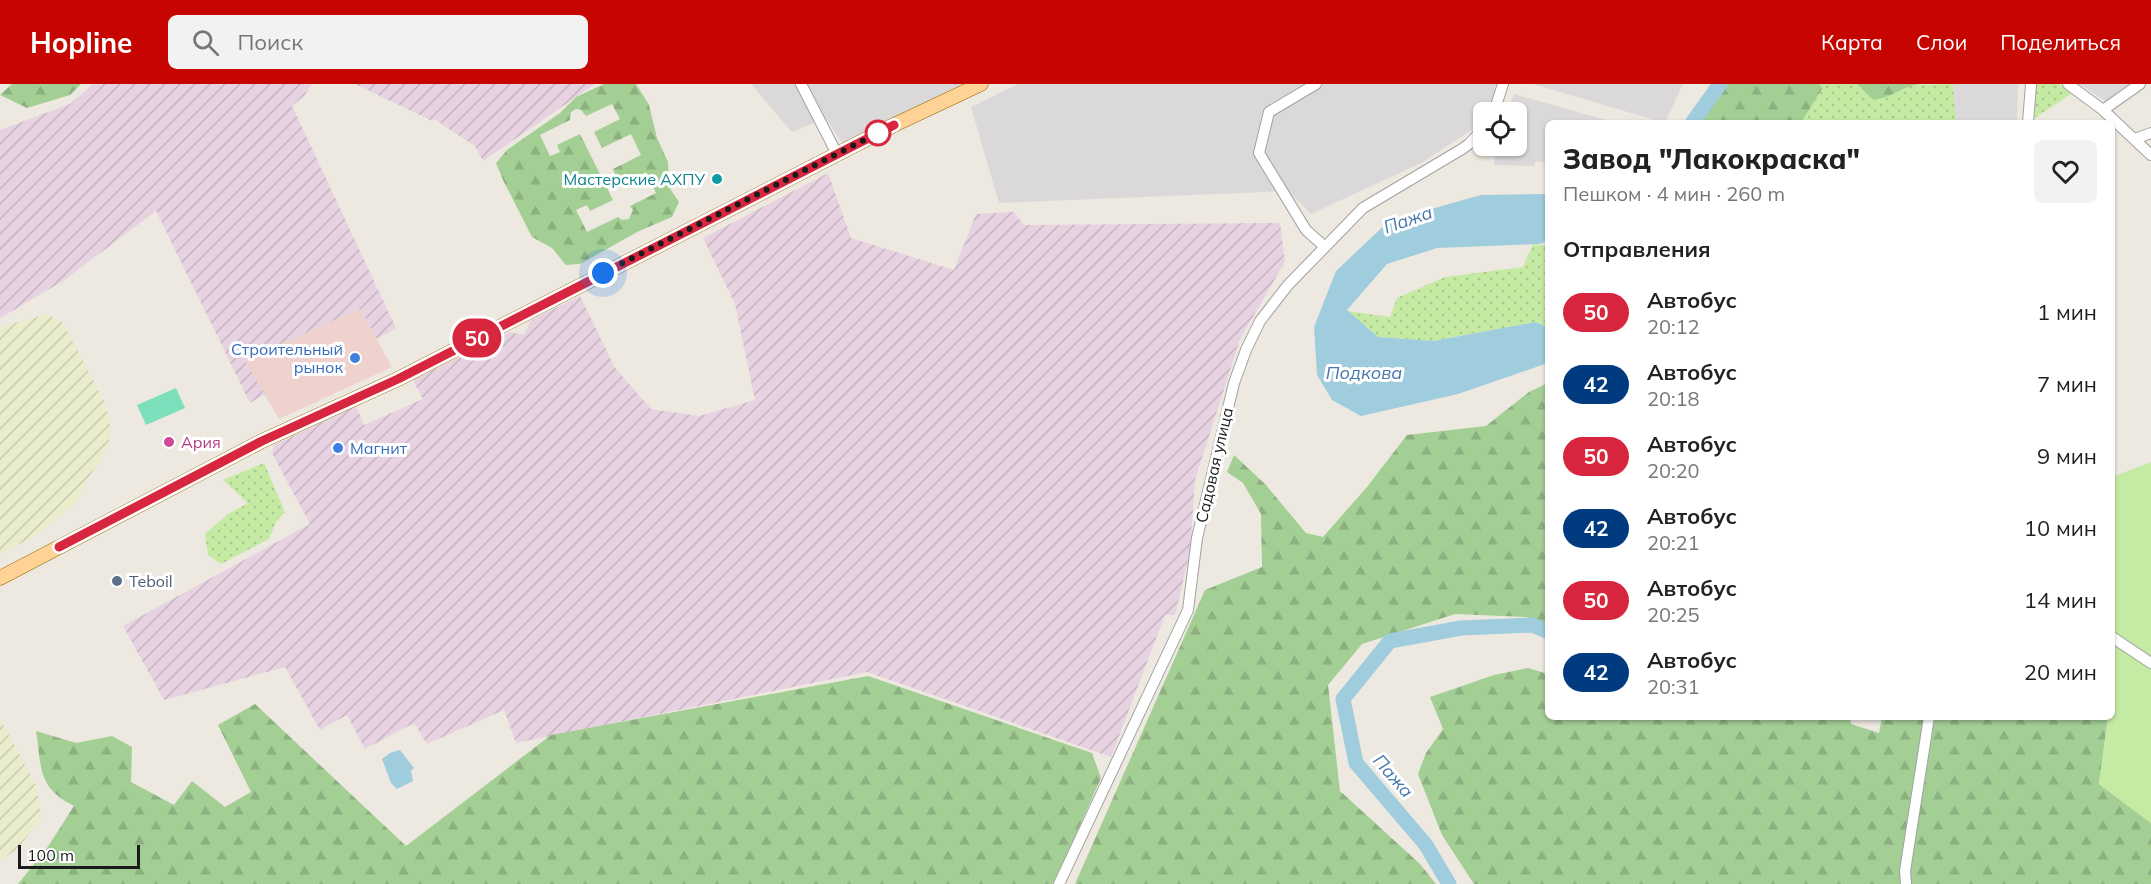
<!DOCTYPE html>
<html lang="ru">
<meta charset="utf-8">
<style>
body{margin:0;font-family:Mulish,sans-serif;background:#f2f2f2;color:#222;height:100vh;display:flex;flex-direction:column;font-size:22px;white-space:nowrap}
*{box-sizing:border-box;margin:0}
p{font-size:20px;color:#767676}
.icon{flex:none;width:33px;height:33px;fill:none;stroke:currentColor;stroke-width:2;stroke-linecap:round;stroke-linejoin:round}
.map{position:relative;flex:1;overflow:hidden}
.panel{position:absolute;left:1545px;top:36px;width:570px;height:600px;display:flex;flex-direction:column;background:#fff;border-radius:9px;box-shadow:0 2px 4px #0004}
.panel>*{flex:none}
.badge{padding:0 12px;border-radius:20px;font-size:21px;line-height:39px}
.controls{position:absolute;left:1473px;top:18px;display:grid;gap:12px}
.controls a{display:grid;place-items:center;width:54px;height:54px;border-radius:9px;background:#fff;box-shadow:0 2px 4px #0004;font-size:30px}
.scale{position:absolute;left:18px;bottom:15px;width:122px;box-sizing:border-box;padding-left:6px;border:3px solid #1b1b1b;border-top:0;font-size:16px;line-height:21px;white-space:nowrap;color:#1b1b1b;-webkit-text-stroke:4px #fff;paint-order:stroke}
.you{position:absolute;width:30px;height:30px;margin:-15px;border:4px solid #fff;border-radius:50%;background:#1a73e8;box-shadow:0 0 0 9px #1a73e833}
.map>.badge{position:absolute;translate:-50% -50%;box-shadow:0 0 0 3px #fff}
h2{padding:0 18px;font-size:22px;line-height:54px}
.round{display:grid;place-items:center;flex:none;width:63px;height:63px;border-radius:9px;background:#f2f2f2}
.overview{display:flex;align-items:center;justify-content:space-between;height:102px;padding:0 18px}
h1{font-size:28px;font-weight:800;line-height:45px}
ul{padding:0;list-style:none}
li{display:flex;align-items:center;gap:18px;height:72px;padding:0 18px}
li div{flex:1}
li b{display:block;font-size:22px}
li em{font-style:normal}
li .badge{min-width:66px;font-weight:700;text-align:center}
header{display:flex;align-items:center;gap:36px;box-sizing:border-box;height:84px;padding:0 30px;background:#c70500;color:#fff}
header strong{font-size:28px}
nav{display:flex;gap:33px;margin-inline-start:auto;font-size:21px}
.search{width:420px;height:54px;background:#f2f2f2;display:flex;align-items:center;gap:15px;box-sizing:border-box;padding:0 21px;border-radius:9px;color:#767676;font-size:22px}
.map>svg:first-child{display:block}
.residential{fill:#dad8d8}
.commercial{fill:#efd1ce}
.industrial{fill:url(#industrial-furrows)}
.farmland{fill:url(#farmland-furrows)}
.grass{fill:url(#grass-dots)}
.forest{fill:url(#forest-firs);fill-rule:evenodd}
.garden{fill:#c5eaa4}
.pitch{fill:#7be0bb}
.water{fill:#9fcddd}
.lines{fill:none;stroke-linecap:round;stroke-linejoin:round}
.river{stroke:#9fcddd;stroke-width:15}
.minor-casing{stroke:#a2a2a2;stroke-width:12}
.major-casing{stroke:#936600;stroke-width:15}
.minor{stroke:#fff;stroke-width:10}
.major{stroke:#fed395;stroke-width:14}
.line-casing{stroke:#fff;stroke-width:14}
.line{stroke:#d7263d;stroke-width:9}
.walk{stroke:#1b1b1b;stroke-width:6;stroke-dasharray:0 10.8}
.stop-dot{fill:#fff;stroke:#d7263d;stroke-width:3}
.culture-dot{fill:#0f9aa8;stroke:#fff;stroke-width:2}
.shop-dot{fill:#3f7fe0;stroke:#fff;stroke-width:2}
.hotel-dot{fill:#d1479c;stroke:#fff;stroke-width:2}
.service-dot{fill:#5c6f8a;stroke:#fff;stroke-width:2}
.labels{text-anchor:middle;stroke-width:6;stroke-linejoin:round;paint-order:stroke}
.culture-label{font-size:16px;fill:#0d838f;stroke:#fff;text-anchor:end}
.shop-label{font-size:16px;fill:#366cbe;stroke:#fff;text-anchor:end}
.hotel-label{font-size:16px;fill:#b23c85;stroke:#fff;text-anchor:start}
.street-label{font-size:16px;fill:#1b1b1b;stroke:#fff}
.service-label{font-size:16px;fill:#4e5e75;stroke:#fff;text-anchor:start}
.water-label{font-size:18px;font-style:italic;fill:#4677ad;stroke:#fff}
</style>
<header>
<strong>Hopline</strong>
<div class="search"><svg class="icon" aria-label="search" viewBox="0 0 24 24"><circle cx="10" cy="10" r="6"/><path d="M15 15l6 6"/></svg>Поиск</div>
<nav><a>Карта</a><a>Слои</a><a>Поделиться</a></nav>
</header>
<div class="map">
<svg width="2151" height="800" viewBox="0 0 2151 800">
<defs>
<pattern id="industrial-furrows" width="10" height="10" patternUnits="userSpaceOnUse" patternTransform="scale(1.5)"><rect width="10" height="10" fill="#e7d2e2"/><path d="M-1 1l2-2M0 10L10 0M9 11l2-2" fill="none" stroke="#c6b4c1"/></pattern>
<pattern id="farmland-furrows" width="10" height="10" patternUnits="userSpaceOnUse" patternTransform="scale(1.5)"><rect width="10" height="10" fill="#eaedcb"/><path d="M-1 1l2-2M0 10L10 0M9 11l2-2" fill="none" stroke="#c8cbae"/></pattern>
<pattern id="grass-dots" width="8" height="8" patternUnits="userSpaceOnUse" patternTransform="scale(1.5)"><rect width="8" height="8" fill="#c5eaa4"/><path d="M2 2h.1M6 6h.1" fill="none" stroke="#a9c88d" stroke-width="1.8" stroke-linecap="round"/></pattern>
<pattern id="forest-firs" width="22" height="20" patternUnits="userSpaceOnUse" patternTransform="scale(1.5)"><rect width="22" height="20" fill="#a3ce94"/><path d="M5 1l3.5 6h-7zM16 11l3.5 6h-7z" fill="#8cb07f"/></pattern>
</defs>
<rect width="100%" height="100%" fill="#ede9e0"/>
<!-- residential -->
<path class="residential" d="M751,0h217l-124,62 -18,-28 -34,14z
M1018,0h478l-2,13 -21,32 -52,34 -110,51 -23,-23 -289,12 -28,-96z
M1533,0h150l-18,39z
M1953,0h65l-1,39h-61z
M2080,0h55l-29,18z
M1514,10l102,29h-68v40l-12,-2 -2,5 -40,-1 3,-19h19v-34h-9z"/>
<!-- commercial -->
<path class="commercial" d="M360,225l32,58 -113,52 -35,-59z"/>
<!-- industrial -->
<path class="industrial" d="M93,0h219l-8,12 -12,10 104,222 -19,11 -17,-30 -116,51 21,34 -15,9 -94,-192 -93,70 -63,37v-188l70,-26z
M355,0h240l-112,77 -8,-15 -41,-27 -2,2z
M828,89l23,65 103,32 22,-56 38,-2 10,13 256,-2 5,39 -45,77 -45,141 -5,72 -15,63h-10l-54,142 -244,-85 -351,71 -12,-33 -77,34 -13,-21 -49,26 -18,-34 -27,15 -35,-63 -121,33 -41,-74 187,-102 -38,-71 2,-8 82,-39 8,19 59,-26 -10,-19 96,-48 15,3 7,-15 49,-24 35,72 36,41 48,7 56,-16 -20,-96 -32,-66z"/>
<!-- farmland -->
<path class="farmland" d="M47,230l16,9 41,78 6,19 -1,27 -20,30 -12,24 -38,32 -39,22v-228z
M0,635l37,68 4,32 -24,30 -17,12z"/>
<!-- grass -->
<path class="grass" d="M1820,0h37l15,15 40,-14 41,-1 3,39h-155l21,-34z
M2035,0h24l12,10 -39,26z
M1533,160l15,2v82l-12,-6 -103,19 -55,-4 -31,-26 43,6 7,-19 48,-21 78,-10z
M264,379l21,49 -9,10 -7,17 -48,25 -13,-9 -3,-21 23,-20 20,-11 -25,-23z"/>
<!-- forest -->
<path class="forest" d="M12,0h69l-11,11 -43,13 -27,-13z
M604,0h32l13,21 8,33 11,24 1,25 10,15 -7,15 -33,14 -59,33 -14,1 -14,-17 -20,-11 -29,-57 -7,-17 11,-13 53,-37 16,-16zM612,20l8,15 -26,13 8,16 29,-14 10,21 -28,14 7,16 26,-13 10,21 -26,13 3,4 -4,9 -7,1 -4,-3 -31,15 -11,-22 11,-5 3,6 23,-11 -33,-66 -23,11 3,7 -10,4 -10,-21 30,-15 1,-8 5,-3 5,1 5,6z
M1726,0h94l2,5 -21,34h-100z
M1857,0h63c-20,2 -29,16 -48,15z
M1548,299v242l-22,-8 -71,-3 -93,30 -34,41 12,106 80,73 16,20h-361l130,-294 57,-23 -1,-53 -18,-31 -16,-11 7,-17 31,29 41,49 17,4 44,-50 40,-52 79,-9 43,-34z
M1528,584l20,6v43h302l1,7 28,9 3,-16h226l-9,67 52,39v61h-677l-32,-49 -24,-61 8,-21 17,-24 -13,-32 64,-22z
M868,592l224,77 9,25 -47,106h-1036l29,-36 27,-42c-37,-19 -32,-37 -38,-75l40,12 36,-7 20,11 -1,35 43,23 18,-24 33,26 26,-15 -33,-67 37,-21 151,142 145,-111z"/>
<!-- garden -->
<path class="garden" d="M2151,378v361l-52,-39 9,-67h4v-240z"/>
<!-- pitch -->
<path class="pitch" d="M176,304l9,20 -39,17 -9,-20z"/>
<!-- water -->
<path class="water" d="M1548,110v46l-8,4 -103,4 -50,16 -40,46 31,27 55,4 103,-19 12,6v35l-90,31 -97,22 -29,-16 -15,-25 -3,-48 22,-56 53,-50 92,-26z
M400,666l14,18 -3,3 2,10 -16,8 -6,-6 -9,-24 8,-6z"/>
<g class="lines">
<!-- river -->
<path class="river" d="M1692,39l28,-39
M1449,800l-23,-39 -70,-82 -13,-64 47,-58 71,-13 71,-3 16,7"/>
<defs>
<path id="minor" d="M801,0l36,70
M1316,0l-47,28 -10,41 47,77 19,17
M2068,0l35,26 48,45
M2103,26l37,-26
M1494,28l9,-28
M2028,39l3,-39
M2135,55l16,-6
M2112,553l39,26
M1059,800l129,-274 9,-72 37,-155 12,-33 14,-29 28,-36 75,-77 99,-59 7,-5 15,-16
M1906,800l-1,-13 24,-154"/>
<path id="major" d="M0,494l262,-137 136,-62 496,-254 87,-41"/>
</defs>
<!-- minor casing -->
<use href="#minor" class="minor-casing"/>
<!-- major casing -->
<use href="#major" class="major-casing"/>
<!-- minor -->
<use href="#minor" class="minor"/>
<!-- major -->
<use href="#major" class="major"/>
</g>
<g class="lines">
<defs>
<path id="line" d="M59,463l203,-106 136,-62 496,-254"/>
</defs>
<!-- line casing -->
<use href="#line" class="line-casing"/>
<!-- line -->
<use href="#line" class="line"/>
<!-- walk -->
<path class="walk" d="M603,189l275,-140"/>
</g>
<!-- markers -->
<circle class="stop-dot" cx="878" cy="49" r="12"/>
<circle class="culture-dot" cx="717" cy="95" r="6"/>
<g class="shop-dot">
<circle cx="355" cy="274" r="6"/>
<circle cx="338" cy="364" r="6"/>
</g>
<circle class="hotel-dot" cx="169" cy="358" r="6"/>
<circle class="service-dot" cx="117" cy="497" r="6"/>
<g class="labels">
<!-- culture labels -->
<g class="culture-label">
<text x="705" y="101">Мастерские АХПУ</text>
</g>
<!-- shop labels -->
<g class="shop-label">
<text x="343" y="271">Строительный<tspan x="343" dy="18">рынок</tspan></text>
<text x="350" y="370" text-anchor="start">Магнит</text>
</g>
<!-- hotel labels -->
<g class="hotel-label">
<text x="181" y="364">Ария</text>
</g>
<!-- street labels -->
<g class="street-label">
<text transform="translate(1214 381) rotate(-77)" y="6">Садовая улица</text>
</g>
<!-- service labels -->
<g class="service-label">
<text x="129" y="503">Teboil</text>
</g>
<!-- water labels -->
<g class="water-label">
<text transform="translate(1408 136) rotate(-19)" y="6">Пажа</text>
<text x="1364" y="295">Подкова</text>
<text transform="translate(1393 692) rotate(49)" y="6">Пажа</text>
</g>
</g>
</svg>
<div class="controls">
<a><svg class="icon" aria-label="locate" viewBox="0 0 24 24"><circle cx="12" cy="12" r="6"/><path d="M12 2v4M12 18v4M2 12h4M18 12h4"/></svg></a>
</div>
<div class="scale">100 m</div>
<div class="you" style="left:603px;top:189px"></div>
<b class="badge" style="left:477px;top:254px;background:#d7263d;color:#fff">50</b>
<section class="panel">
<div class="overview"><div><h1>Завод &quot;Лакокраска&quot;</h1><p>Пешком · 4 мин · 260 m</p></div><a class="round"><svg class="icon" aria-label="heart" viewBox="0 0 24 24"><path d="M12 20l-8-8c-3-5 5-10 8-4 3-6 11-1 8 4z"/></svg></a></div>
<h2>Отправления</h2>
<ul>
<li><span class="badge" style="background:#d7263d;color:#fff">50</span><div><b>Автобус</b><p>20:12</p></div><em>1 мин</em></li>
<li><span class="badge" style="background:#003b80;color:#fff">42</span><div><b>Автобус</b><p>20:18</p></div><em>7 мин</em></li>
<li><span class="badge" style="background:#d7263d;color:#fff">50</span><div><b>Автобус</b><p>20:20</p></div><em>9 мин</em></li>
<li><span class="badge" style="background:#003b80;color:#fff">42</span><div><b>Автобус</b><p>20:21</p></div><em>10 мин</em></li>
<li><span class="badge" style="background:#d7263d;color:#fff">50</span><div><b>Автобус</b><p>20:25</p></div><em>14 мин</em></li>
<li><span class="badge" style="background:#003b80;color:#fff">42</span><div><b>Автобус</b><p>20:31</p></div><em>20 мин</em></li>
</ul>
</section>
</div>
